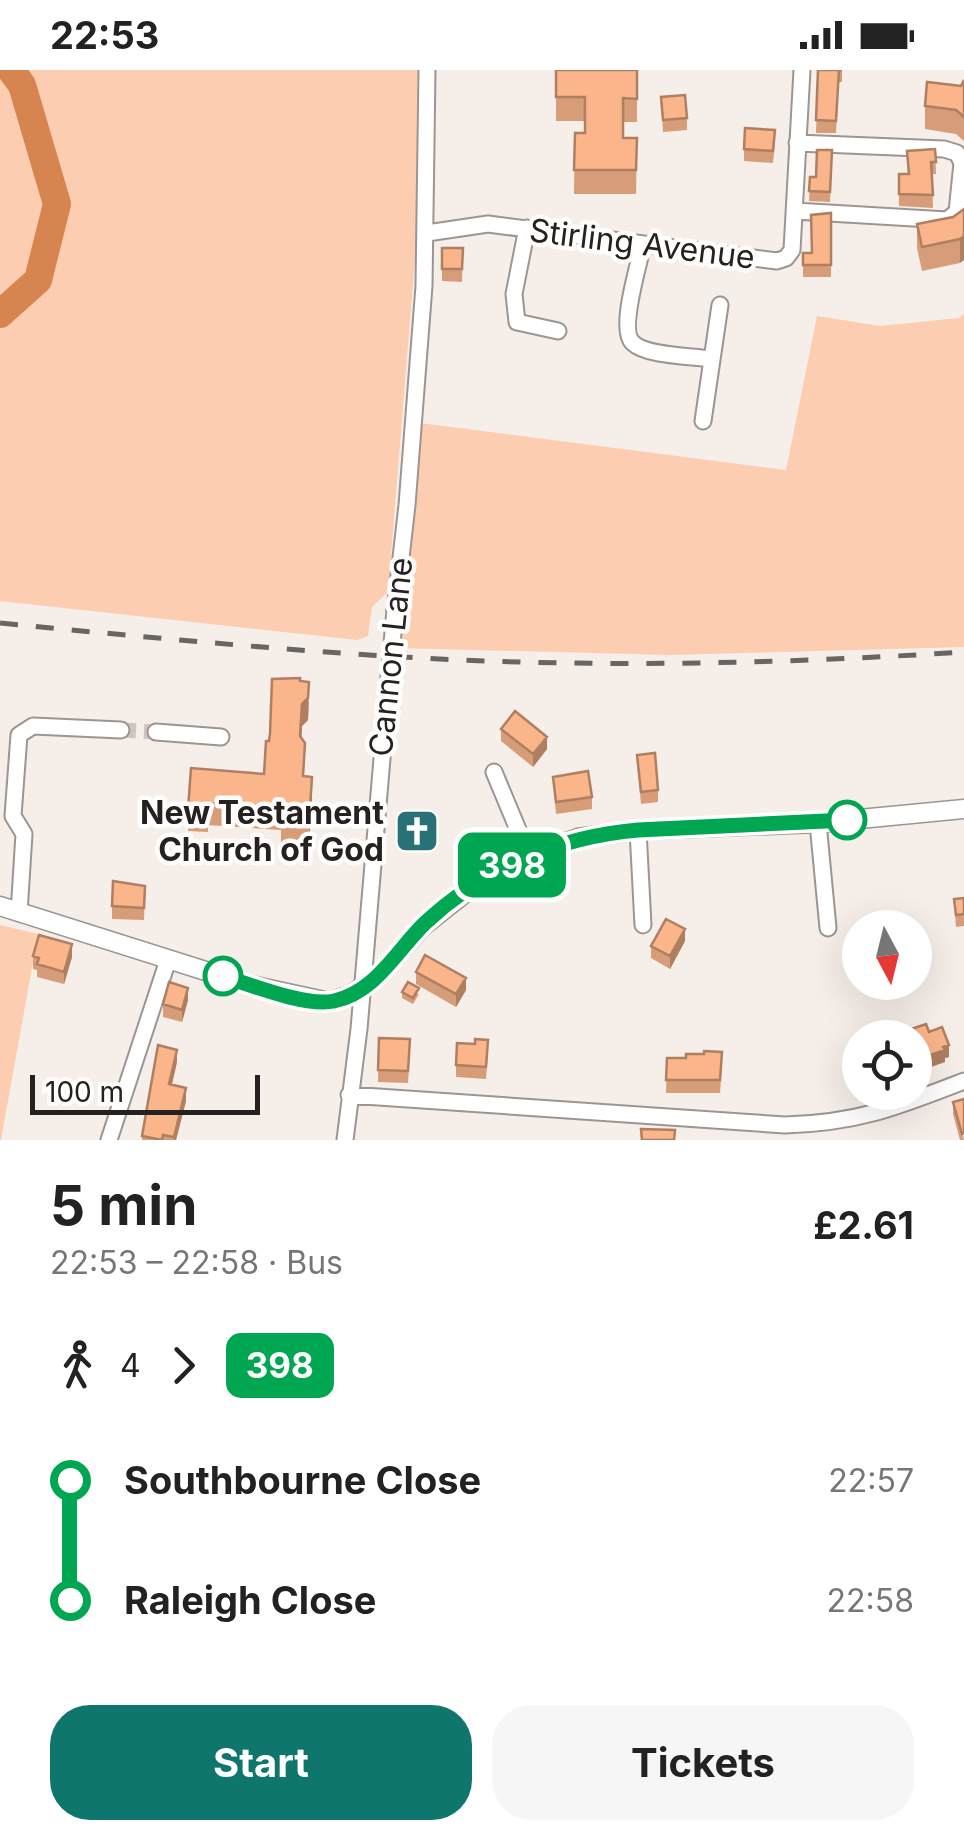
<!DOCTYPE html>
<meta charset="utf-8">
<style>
body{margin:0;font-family:Inter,sans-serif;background:#f6f6f6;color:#222;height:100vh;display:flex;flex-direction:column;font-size:38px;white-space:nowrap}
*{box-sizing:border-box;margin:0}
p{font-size:32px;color:#767676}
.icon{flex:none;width:55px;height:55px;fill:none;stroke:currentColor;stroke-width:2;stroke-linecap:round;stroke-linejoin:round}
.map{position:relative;height:1070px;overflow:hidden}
.details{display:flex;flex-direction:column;background:#fff;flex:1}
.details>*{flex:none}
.badge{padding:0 20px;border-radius:15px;font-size:35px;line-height:65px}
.needle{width:65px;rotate:173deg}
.tools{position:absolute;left:842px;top:840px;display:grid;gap:20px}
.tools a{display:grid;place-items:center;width:90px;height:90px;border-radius:50%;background:#fff;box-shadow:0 10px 40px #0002;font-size:50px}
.scale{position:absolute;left:30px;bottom:25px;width:230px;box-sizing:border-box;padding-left:10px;border:5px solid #242120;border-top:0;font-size:28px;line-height:35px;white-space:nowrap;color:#242120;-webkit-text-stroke:8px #fefdfc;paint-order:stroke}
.map>.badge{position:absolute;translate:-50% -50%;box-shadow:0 0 0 5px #fff}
.legs{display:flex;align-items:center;gap:15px;height:110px;padding:0 50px;font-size:32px}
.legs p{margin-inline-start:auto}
.overview{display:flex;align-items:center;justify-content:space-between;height:170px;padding:0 50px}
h1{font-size:55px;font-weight:700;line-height:75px}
.cta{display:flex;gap:20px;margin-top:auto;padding:20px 50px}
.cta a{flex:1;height:115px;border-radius:40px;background:#0f766e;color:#fff;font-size:40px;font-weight:700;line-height:115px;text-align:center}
.cta a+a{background:#f6f6f6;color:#222}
ul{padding:0 50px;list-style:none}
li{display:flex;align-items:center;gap:35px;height:120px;font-size:38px}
li i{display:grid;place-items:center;width:15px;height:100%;margin:0 12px;background:currentColor}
li i::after{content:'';width:25px;height:25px;margin:-12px;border:8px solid;border-radius:50%;background:#fff}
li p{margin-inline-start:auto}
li:first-child i{background:linear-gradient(#0000 50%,currentColor 0)}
li:last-child i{background:linear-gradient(currentColor 50%,#0000 0)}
.status{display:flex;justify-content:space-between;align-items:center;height:70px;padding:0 50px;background:#fff;direction:ltr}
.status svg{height:28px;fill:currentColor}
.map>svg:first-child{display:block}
.green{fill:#fccdb1}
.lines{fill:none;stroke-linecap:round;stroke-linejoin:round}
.river{stroke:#d68550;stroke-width:28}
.minor-tunnel{stroke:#ccc5c1;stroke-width:15;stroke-dasharray:15 8;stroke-linecap:butt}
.minor-casing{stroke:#9c9591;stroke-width:19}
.tertiary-casing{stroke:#9c9591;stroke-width:21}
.minor{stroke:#fff;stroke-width:15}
.tertiary{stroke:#fff;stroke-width:18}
.rail{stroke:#696562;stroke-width:5;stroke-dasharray:18 18;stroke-linecap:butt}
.minor-bridge-casing{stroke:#9c9591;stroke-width:19;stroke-linecap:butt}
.minor-bridge{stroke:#fff;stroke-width:15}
.wall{fill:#d79c78}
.shaded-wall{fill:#af7f61}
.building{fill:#fab58b;stroke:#af7f61;stroke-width:2.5}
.line-1-casing{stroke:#fff;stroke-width:22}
.line-1{stroke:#00a651;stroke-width:15}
.stop-1-dot{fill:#fff;stroke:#00a651;stroke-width:5}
.labels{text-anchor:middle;stroke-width:9;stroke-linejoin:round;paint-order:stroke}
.street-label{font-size:32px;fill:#242120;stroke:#fefdfc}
.poi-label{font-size:32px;font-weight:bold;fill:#242120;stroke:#fefdfc;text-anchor:end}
</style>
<div class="status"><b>22:53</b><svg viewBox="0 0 49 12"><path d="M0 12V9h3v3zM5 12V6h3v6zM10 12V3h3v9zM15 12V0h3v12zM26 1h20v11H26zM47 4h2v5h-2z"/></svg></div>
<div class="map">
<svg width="964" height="1070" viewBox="0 0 964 1070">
<rect width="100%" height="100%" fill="#f6eee9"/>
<!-- green -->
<path class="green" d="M0,0h418l-2,177 -28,345 -16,15 -4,29 -11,4 -357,-39z
M964,244v333l-294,8 -273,-7 23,-225 366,47 31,-154 63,10 79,-8z
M0,855l38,9 -37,206h-1z"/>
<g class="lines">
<!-- river -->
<path class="river" d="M0,244l38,-34 19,-76 -35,-119 -11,-15"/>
<!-- minor-tunnel -->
<path class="minor-tunnel" d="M121,660l35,2"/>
<defs>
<path id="minor" d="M795,141l152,9 10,-8 5,-49 -5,-10 -13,-4 -147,-6
M527,158l-13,66 3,28 41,9
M427,163l61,-9 289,37 9,-3 6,-8 10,-180
M643,174c-4,21 -25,86 -10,99 13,13 59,13 77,16
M703,351l17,-116
M395,540l12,-105 17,-219 3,-216
M156,662l65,5
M494,702l35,84
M818,753l10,105
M638,760l5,95
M19,843l5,-79 -11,-18 6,-81 14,-9 88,4
M349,1025l436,30c73,-2 112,-18 179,-44
M109,1070l59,-180
M345,1070l14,-111 29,-341"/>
<path id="tertiary" d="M0,836l250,79 79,17 22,-7 27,-19 44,-49 48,-38 59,-33 49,-18 60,-8 180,-7 146,-14"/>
</defs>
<!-- minor casing -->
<use href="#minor" class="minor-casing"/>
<!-- tertiary casing -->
<use href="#tertiary" class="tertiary-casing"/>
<!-- minor -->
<use href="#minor" class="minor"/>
<!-- tertiary -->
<use href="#tertiary" class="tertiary"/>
<!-- rail -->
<path class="rail" d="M0,553c134,13 268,26 402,34 187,11 375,7 562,-5"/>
<defs>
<path id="minor-bridge" d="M388,618l7,-78"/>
</defs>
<!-- minor-bridge casing -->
<use href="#minor-bridge" class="minor-bridge-casing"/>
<!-- minor-bridge -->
<use href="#minor-bridge" class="minor-bridge"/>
</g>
<!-- wall -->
<path class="wall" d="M556,0h81v52h-14v16h14l-1,56h-62l1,-61h10v-12h-29z
M818,0h24v12h-3l-3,51h-20z
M964,10v61l-8,-7 -31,-5v-23l36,-20z
M661,27l26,21v12l-24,2z
M775,72l-2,21 -29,-2v-12z
M935,79l1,25h-4l1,34 -34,-2v-32h9l-1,-23z
M832,80l-2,52 -21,-1 1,-24h6z
M964,139l-4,54 -38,8 -5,-23v-24l36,-7z
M831,143v64h-28v-24h9z
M442,178h21l-1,34 -20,-1z
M300,611l9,22 -1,17 -6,6 -1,12 3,38 8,23 -3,46 -28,-2v-13l-73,-5v7l-20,-1v-22l76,-35 5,-33z
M501,659l46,20 -14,18 -32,-26z
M637,685l21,35v12l-17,2z
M553,707l39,20v12l-36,5z
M145,816l-1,34 -32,-1v-13z
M964,828v28l-8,1 -2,-28z
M685,871l-15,28 -19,-11v-12z
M33,886l39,1 -8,27 -27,-7v-7l-4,-1z
M416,902l50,18 -10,17 -40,-23z
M402,922l17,2 -6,10 -11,-6z
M188,930l-6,22 -19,-5v-13z
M908,960l21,2 20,25 -4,1v4l-26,9 -4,-11v-22h-7z
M379,968l31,13 -2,32 -30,-1z
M475,974l13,8 -2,27 -30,-2v-12z
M667,988l55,7 -2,28h-54z
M177,992l-5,23 14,16 -10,39h-34v-4z
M953,1032l11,38h-4l-7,-26z"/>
<!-- shaded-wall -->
<path class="shaded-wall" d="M964,166v24l-4,3v-24z
M309,612l-1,38 -6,6 -2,32 2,-54z
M547,667v12l-14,18v-13z
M312,707v22l-3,46v-22z
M685,859v12l-15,28v-13z
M72,874v13l-8,27v-12z
M466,908v12l-10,17v-13z
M188,918v12l-6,22v-12z
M949,975v12l-4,1v4l-26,9v-12z
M177,980v12l-8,34v-12z
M186,1018v13l-10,39h-2z"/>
<!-- building -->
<path class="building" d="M556,0h81v29l-14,-1v40h14l-1,32h-62l1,-37h10v-36h-29z
M818,0h24h-3l-3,51 -20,-1z
M964,10v37l-8,-7 -31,-4 2,-24 34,4z
M685,25l2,23 -24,2 -2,-23z
M745,58l30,2 -2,21 -29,-2z
M935,79l1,13h-5l2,33 -34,-1v-20h10l-2,-23z
M817,80h15l-2,42 -21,-1 1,-14h6z
M964,139v27l-4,3 -38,8 -5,-23 36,-7z
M831,143v52h-28v-12h9l-1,-38z
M442,178h21l-1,21h-20z
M300,608v3l9,1 -1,16 -6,6 -2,32 5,7 -2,33 9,1 -3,46 -28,-2 1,-13 -74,-5v7l-20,-1 3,-41 73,6 2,-33h3l1,-7 2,-55z
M515,641l32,26 -14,17 -32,-25z
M655,683l3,37 -17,2 -4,-37z
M588,701l4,26 -36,5 -3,-25z
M113,811l32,5 -1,22 -32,-2z
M964,828v16l-8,1 -2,-16z
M666,849l19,10 -15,27 -19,-10z
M39,865l33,9 -8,28 -27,-8 2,-6 -6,-2z
M425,885l41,23 -10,16 -40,-22z
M169,912l19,6 -6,22 -19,-6z
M408,912l11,6 -6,10 -11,-6z
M926,954l3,8 13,-5 7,18 -6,2 2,3 -26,9 -4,-11v-10h-4l-3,-8z
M379,968l31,1 -2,32 -30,-1z
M475,969l13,1 -2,27 -30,-2 1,-22 18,1z
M158,975l19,5 -8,34 17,4 -12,49 -11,-2 -1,5 -20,-4z
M704,981l18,1 -2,28h-54l1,-22h19v-4h18z
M964,1029v34l-2,1 -9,-32z
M641,1059l34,1 -1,10h-32z"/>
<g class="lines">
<defs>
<path id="line-1" d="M223,906c28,9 83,31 111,25 42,-9 63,-51 91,-78 59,-55 133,-86 213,-93l209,-10"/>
</defs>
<!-- line-1 casing -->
<use href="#line-1" class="line-1-casing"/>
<!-- line-1 -->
<use href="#line-1" class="line-1"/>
</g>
<!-- icons -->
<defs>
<symbol id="church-square" viewBox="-11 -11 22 22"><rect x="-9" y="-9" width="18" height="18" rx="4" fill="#277177" stroke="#fefdfc"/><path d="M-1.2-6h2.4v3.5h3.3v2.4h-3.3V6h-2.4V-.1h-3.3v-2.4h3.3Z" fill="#fff"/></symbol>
</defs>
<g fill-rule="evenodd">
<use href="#church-square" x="392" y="736" width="50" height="50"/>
</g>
<!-- markers -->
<g class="stop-1-dot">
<circle cx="847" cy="750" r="18"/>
<circle cx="223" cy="906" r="18"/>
</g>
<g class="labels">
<!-- street labels -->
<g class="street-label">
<text transform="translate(642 174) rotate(7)" y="11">Stirling Avenue</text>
<text transform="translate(391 587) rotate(-84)" y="11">Cannon Lane</text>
</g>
<!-- poi labels -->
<g class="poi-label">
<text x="384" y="754">New Testament<tspan x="384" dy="37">Church of God</tspan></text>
</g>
</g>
</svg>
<div class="tools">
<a><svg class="needle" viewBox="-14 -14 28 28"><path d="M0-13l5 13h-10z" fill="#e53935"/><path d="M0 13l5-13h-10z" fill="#767676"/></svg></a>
<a><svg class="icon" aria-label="locate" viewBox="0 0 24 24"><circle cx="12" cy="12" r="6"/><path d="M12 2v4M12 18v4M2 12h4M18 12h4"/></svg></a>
</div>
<div class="scale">100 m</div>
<b class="badge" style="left:512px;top:795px;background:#00a651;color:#fff">398</b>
</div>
<section class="details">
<div class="overview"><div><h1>5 min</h1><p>22:53 – 22:58 · Bus</p></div><b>£2.61</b></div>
<div class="legs"><svg class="icon" aria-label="walk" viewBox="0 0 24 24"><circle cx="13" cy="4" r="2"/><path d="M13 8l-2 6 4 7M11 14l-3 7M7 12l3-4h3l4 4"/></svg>4<svg class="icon" aria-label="forward" viewBox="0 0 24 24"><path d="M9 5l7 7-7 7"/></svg><b class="badge" style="background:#00a651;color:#fff">398</b></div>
<ul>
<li><i style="color:#00a651"></i><b>Southbourne Close</b><p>22:57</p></li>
<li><i style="color:#00a651"></i><b>Raleigh Close</b><p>22:58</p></li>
</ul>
<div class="cta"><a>Start</a><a>Tickets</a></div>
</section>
